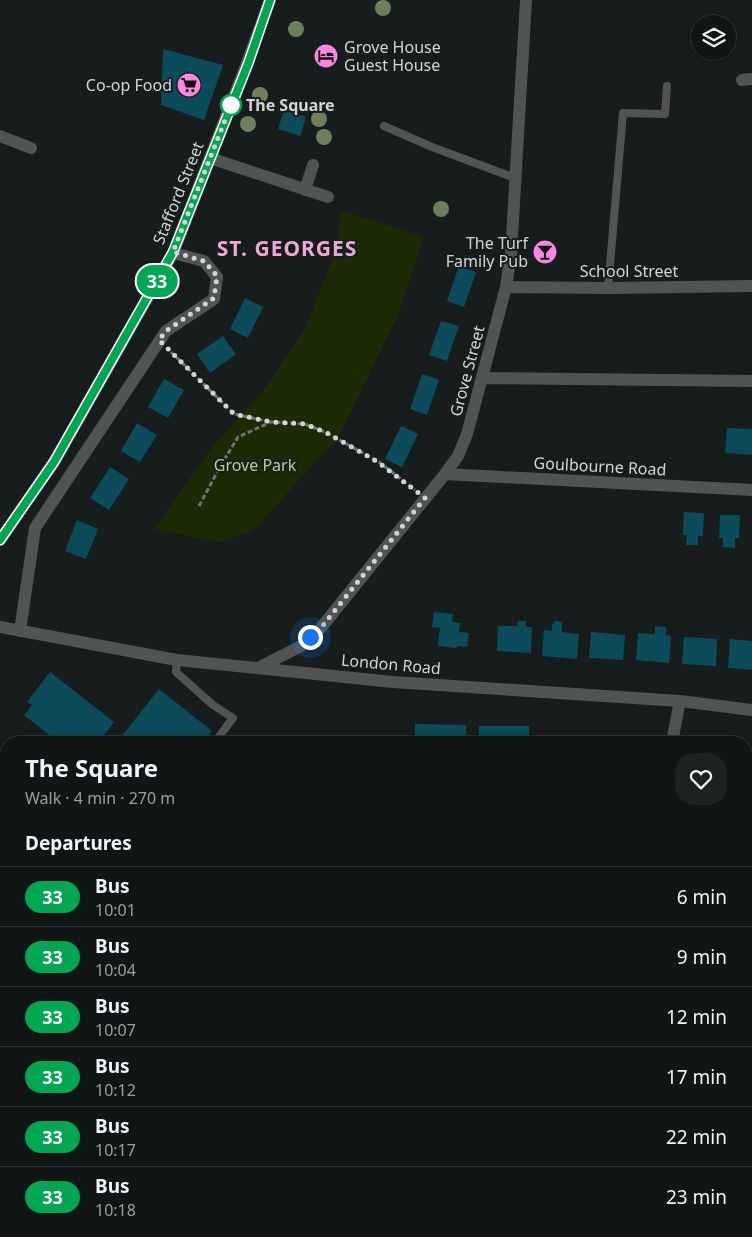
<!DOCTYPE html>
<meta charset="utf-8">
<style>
body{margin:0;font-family:"Noto Sans",sans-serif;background:#1e2322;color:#f1f3f6;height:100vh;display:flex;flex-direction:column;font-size:19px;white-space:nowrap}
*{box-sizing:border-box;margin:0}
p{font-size:16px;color:#9c9fa0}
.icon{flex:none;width:28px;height:28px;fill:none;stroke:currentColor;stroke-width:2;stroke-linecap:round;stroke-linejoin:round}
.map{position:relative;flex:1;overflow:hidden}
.drawer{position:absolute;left:0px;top:736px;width:752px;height:501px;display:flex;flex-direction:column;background:#101615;border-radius:20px 20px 0 0;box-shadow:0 2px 8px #0003,0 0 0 1px #303534}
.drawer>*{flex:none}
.badge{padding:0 10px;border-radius:16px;font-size:18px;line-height:32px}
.tools{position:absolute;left:691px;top:15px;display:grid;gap:10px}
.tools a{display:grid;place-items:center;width:45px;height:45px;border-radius:50%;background:#101615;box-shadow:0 2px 8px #0003,0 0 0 1px #303534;font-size:25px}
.you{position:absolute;width:25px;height:25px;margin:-12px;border:4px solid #fff;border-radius:50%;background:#1a73e8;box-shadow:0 0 0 8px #1a73e833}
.map>.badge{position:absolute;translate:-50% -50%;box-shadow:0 0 0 2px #fff}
h2{padding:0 25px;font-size:19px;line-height:45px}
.round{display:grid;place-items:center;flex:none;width:52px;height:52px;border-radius:20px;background:#1e2322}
.headline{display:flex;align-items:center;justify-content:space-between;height:85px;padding:0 25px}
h1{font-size:24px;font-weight:700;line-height:38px}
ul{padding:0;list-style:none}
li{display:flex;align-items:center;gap:15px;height:60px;padding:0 25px;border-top:1px solid #303534}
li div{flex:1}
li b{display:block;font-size:19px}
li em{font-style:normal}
li .badge{min-width:55px;font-weight:700;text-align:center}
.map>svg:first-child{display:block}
.green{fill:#1d2a06}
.forest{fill:#3f4e27}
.building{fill:#0c4b59}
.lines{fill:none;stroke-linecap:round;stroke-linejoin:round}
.path{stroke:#6e7473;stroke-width:3;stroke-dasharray:5 2.5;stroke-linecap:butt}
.service{stroke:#515452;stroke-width:8}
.minor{stroke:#515452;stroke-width:12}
.tertiary{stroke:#515452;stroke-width:12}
.primary{stroke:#868c88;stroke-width:12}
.tree{fill:#6d805b}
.line-casing{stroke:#fff;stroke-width:11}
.line{stroke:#00a651;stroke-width:8}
.walk{stroke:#d1d5d5;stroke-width:5;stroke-dasharray:0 9}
.stop-dot{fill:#fff;stroke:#00a651;stroke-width:2.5}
.labels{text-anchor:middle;stroke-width:4;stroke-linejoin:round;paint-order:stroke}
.poi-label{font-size:16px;fill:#d1d5d5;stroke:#161d1c;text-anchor:end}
.stop-label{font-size:16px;font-weight:bold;fill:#d1d5d5;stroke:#161d1c;text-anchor:start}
.street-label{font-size:16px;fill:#d1d5d5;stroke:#161d1c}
.park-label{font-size:16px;fill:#b5d18f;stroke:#161d1c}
.district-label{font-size:21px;font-weight:bold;letter-spacing:1px;fill:#eaa8d9;stroke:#161d1c}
</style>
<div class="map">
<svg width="752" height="1237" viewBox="0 0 752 1237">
<rect width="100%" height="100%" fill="#161d1c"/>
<!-- green -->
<path class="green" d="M340,210l84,27 -26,78 -59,121 -86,95 -34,11 -65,-13 58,-82 53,-58 39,-59 34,-84z"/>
<!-- forest -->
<path class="forest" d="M752,1205v32h-15l3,-6h6v-13z"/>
<!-- building -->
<path class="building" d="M163,49l60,16 -19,55 -43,-15z
M284,110l22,7 -6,19 -22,-7z
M459,266l17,6 -12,35 -17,-6z
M245,298l18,9 -15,31 -18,-9z
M441,321l18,5 -12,35 -18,-6z
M223,336l13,18 -26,19 -13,-19z
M422,374l17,6 -12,35 -17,-6z
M164,379l20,11 -16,28 -20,-11z
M137,423l20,12 -17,27 -19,-11z
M401,426l17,8 -16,33 -17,-8z
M727,428l25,1v26l-27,-2z
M110,467l19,12 -20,31 -19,-12z
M684,512l20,1 -1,23h-5v9h-12l1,-10h-4z
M720,515h20l-1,23h-4v10l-12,-1v-9h-4z
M77,520l21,9 -12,30 -21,-8z
M434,612l19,2 -1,8 8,1 -1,9 10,1 -2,14 -10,-1v2l-19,-2 2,-18 -8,-1z
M518,621h8v6h6l-1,26 -34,-2 1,-25h19z
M555,621l7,1v10l17,2 -2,25 -35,-3 2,-26 8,1v-6z
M655,626l11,1v8l5,1 -2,27 -33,-3 2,-27 17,1z
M591,632l34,3 -2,25 -34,-2z
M684,637l33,2 -1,27 -34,-2z
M730,639l22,2v29l-24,-2z
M50,672l64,50 -10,13 9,7h-55l-34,-27 8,-10 -5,-3z
M159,689l53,42 -9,11h-86z
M415,724l51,1v17h-51z
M479,726h50v16h-50z
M746,758h6v18h-6z
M84,1231h29l-3,6h-29z
M170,1231h32l-4,6h-32z
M327,1231h33l-3,6h-19z"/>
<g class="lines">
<!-- path -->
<path class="path" d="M171,352l63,62 37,8
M199,506l22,-41 17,-28 33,-15 34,2 22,9 52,29 36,28
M746,1046l6,-10
M632,1237l3,-6"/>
<!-- service -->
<path class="service" d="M384,126l48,21 83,31
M608,288l15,-175 42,1 2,-28
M177,660l-1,12 37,33 20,13 -18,24"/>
<!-- minor -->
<path class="minor" d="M742,80l10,-1
M0,136l31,12
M210,158l118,39
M305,190l8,-25
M506,287l102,1 144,-2
M483,378l269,3
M445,474l307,16
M0,627l177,33 216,22 287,19 72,9
M20,631l15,-103 131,-197 48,-32 3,-22 -13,-16 -31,-8
M258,668l43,-22 19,-17 125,-155 13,-18 9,-22 39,-147 5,-33 15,-254
M672,742l8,-41
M746,1001l6,-8
M0,1130h6
M267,1231l12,6
M54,1237l1,-6
M234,1237l3,-6
M391,1237l2,-6
M611,1237l2,-6"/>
<!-- tertiary -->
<path class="tertiary" d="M0,540l54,-78 119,-209 74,-190 23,-63"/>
<!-- primary -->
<path class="primary" d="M746,1086l6,-8
M659,1237l2,-6"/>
</g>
<!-- trees -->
<g class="tree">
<circle cx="383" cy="8" r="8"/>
<circle cx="296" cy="29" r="8"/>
<circle cx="260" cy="95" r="8"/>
<circle cx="319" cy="119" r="8"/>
<circle cx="248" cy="124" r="8"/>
<circle cx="324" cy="137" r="8"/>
<circle cx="441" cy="209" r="8"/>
</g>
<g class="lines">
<defs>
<path id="line" d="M0,540l54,-78 119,-210 75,-188 22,-64"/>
</defs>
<!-- line casing -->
<use href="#line" class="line-casing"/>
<!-- line -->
<use href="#line" class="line"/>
<!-- walk -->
<path class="walk" d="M231,105l-58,147 31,9 13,15 -3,22 -48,33 -7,9 75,74 37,8 34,2 22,9 51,29 47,36 -105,131 -10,8"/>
</g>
<!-- icons -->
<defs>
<symbol id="hotel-disc" viewBox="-11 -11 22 22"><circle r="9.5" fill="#fd86e3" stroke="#161d1c"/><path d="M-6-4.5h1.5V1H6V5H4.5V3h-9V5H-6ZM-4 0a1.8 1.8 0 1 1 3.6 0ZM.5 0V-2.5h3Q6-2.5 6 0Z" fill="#111"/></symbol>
<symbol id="supermarket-disc" viewBox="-11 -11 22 22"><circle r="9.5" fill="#fd86e3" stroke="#161d1c"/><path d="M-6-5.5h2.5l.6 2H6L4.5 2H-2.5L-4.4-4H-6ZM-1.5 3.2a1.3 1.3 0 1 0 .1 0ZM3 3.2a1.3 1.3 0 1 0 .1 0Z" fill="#111"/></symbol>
<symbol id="bar-disc" viewBox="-11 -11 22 22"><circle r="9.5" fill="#fd86e3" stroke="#161d1c"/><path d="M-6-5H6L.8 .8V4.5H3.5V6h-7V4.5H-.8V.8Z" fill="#111"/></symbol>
</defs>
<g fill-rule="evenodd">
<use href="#hotel-disc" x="312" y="42" width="28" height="28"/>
<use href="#supermarket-disc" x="175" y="71" width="28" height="28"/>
<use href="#bar-disc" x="531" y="238" width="28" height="28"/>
</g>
<!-- markers -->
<circle class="stop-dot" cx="231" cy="105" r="10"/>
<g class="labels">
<!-- poi labels -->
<g class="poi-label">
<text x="344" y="53" text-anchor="start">Grove House<tspan x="344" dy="18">Guest House</tspan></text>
<text x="172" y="91">Co-op Food</text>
<text x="528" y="249">The Turf<tspan x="528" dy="18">Family Pub</tspan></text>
</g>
<!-- stop labels -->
<g class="stop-label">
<text x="246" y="111">The Square</text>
</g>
<!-- street labels -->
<g class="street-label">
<text transform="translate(178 193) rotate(-68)" y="6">Stafford Street</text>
<text x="629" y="277">School Street</text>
<text transform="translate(467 371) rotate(-75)" y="6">Grove Street</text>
<text transform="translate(600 466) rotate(3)" y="6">Goulbourne Road</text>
<text transform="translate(391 664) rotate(5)" y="6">London Road</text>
</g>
<!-- park labels -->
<g class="park-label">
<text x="255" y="471">Grove Park</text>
</g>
<!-- district labels -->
<g class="district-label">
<text x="287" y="256">ST. GEORGES</text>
</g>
</g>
</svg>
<div class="tools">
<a><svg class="icon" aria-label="layers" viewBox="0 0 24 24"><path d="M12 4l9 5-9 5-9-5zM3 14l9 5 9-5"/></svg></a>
</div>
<div class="you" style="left:310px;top:637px"></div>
<b class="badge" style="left:157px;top:281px;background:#00a651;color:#fff">33</b>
<section class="drawer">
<div class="headline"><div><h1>The Square</h1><p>Walk · 4 min · 270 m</p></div><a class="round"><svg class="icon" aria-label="heart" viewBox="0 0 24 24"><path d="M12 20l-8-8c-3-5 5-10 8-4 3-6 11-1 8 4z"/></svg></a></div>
<h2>Departures</h2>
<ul>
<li><span class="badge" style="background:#00a651;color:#fff">33</span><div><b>Bus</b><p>10:01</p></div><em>6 min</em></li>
<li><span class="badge" style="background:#00a651;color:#fff">33</span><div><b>Bus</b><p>10:04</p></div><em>9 min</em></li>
<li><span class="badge" style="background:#00a651;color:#fff">33</span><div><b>Bus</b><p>10:07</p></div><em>12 min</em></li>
<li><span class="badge" style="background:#00a651;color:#fff">33</span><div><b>Bus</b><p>10:12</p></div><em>17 min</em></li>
<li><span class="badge" style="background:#00a651;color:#fff">33</span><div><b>Bus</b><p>10:17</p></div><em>22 min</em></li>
<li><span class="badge" style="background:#00a651;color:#fff">33</span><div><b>Bus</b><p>10:18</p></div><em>23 min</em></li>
</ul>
</section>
</div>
